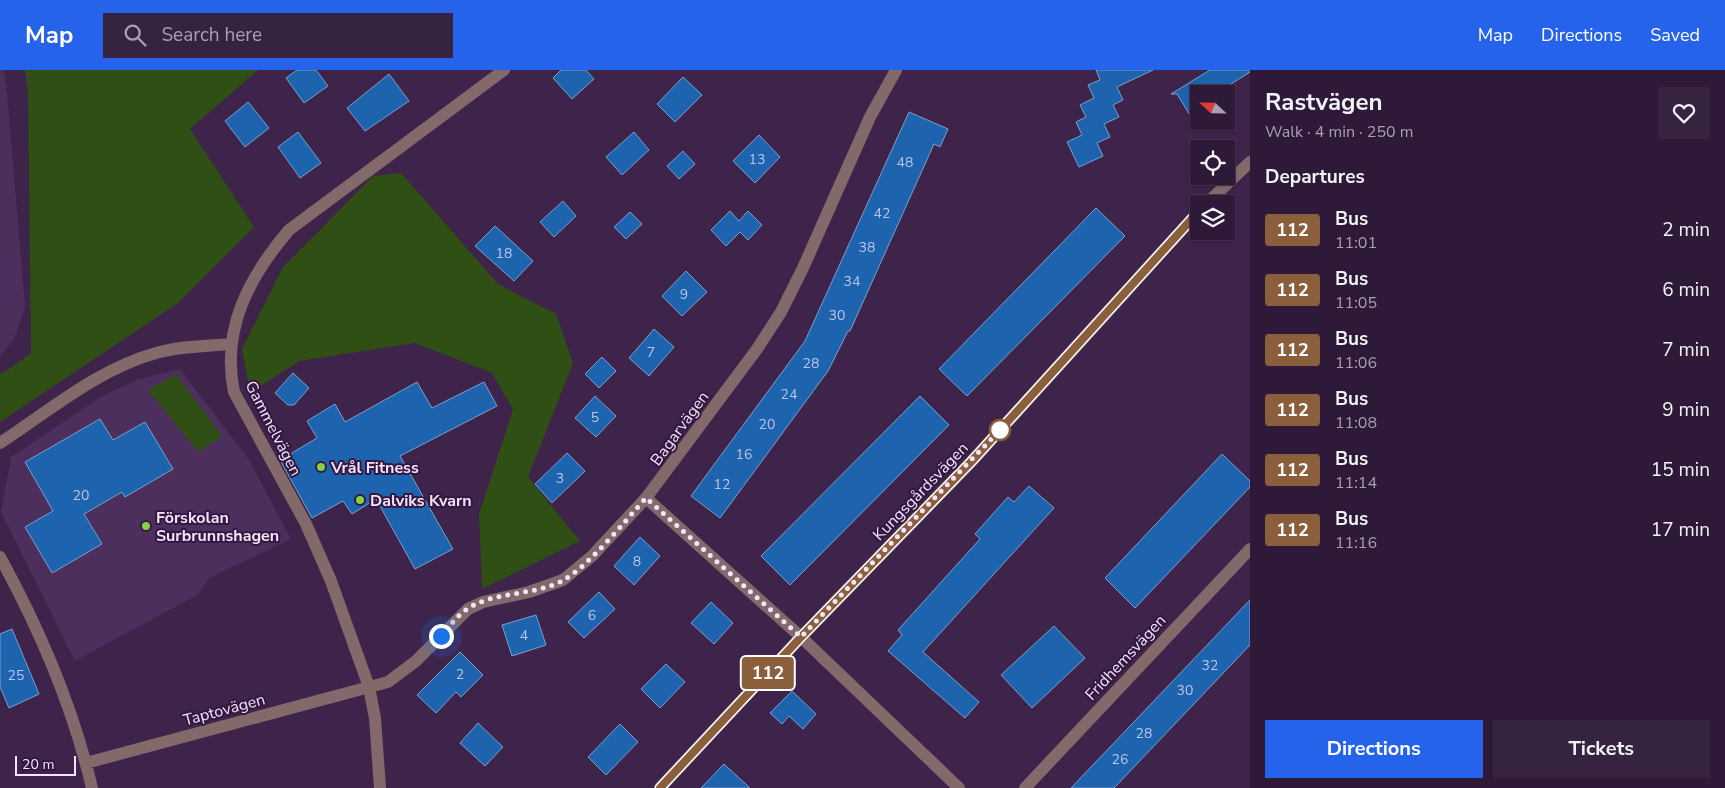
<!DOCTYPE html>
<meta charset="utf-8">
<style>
body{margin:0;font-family:"Nunito Sans",sans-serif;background:#362340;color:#f1f3f6;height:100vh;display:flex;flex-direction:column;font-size:19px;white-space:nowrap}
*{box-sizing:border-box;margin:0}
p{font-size:16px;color:#a7a1ae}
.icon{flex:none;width:28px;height:28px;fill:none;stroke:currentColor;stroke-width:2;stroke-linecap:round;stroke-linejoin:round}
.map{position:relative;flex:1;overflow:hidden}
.details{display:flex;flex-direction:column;background:#2e1a38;width:475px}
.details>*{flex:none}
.badge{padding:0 10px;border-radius:4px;font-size:18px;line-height:32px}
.needle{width:32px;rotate:292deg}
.buttons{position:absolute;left:1190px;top:15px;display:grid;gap:10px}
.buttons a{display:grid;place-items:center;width:45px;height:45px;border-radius:0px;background:#2e1a38;box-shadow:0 1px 4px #0004,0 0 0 1px #493853;font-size:25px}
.scale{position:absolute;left:15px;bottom:12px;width:61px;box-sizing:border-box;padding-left:5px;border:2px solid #f4e4fd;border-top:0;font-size:14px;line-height:18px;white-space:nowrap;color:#f4e4fd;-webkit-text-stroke:4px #331940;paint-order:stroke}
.you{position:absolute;width:25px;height:25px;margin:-12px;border:4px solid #fff;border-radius:50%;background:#1a73e8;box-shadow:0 0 0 8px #1a73e833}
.map>.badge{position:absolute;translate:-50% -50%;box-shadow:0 0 0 2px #fff}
h2{padding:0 15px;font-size:19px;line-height:45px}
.round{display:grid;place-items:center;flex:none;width:52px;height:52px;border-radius:0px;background:#362340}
.headline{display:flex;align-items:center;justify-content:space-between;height:85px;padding:0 15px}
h1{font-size:24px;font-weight:700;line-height:38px}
.button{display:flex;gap:10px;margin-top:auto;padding:10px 15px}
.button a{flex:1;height:58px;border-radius:0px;background:#2563eb;color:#fff;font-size:20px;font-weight:700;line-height:58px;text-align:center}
.button a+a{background:#362340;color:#f1f3f6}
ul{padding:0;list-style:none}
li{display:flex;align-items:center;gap:15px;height:60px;padding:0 15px}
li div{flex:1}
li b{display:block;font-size:19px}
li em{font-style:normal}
li .badge{min-width:55px;font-weight:700;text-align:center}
header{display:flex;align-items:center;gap:30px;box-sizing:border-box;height:70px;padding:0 25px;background:#2563eb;color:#fff}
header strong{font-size:24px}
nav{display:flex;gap:28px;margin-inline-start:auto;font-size:18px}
.search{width:350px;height:45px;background:#362340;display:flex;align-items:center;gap:12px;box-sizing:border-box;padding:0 18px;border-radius:0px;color:#a7a1ae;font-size:19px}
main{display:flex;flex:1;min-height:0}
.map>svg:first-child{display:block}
.built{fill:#4c2f5c}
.green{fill:#2f4f14}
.building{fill:#1d63ad;stroke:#7ca0cc}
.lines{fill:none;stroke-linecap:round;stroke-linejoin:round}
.minor{stroke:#84696b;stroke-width:12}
.line-casing{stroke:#fff;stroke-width:11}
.line{stroke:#8b5e3c;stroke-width:8}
.walk{stroke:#f4e4fd;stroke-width:5;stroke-dasharray:0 9}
.stop-dot{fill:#fff;stroke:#8b5e3c;stroke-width:2.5}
.poi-dot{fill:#86cf4b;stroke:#331940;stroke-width:2}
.labels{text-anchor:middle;stroke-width:4;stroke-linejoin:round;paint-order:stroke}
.number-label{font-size:14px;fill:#bec4e9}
.street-label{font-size:16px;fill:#f4e4fd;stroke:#331940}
.poi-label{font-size:16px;font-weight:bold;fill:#f4e4fd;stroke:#331940;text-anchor:start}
</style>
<header>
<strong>Map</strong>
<div class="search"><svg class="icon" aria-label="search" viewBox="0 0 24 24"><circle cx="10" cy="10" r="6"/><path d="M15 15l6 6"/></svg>Search here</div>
<nav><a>Map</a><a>Directions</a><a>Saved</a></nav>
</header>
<main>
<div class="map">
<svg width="1250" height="718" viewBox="0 0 1250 718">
<rect width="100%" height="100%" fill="#3e234b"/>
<!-- built -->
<path class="built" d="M0,0h4l3,22 18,215 -11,32 -14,17z
M180,299l68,89 43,81 -82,39 -10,16 -124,67 -74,-149 10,-55 91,-61 34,-16z"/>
<!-- green -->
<path class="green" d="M25,0h233l-68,59 64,98 -76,76 -178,119v-47l31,-22 -3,-262z
M401,103l97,111 58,30 17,49 -45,114 52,64 -98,48 -3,-75 34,-104 -21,-37 -77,-30 -116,18 -49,32 -8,-44 41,-82 90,-91z
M176,304l46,62 -24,16 -50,-62z"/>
<!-- building -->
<path class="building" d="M297,0h19l12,16 -24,17 -18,-25z
M561,0h25l8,9 -22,20 -19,-21z
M1096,0h57l-36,17 6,13 -10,5 6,12 -15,7 6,13 -13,6 6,13 -24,11 -12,-25 15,-7 -6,-13 10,-5 -6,-12 14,-7 -6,-13 12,-5z
M1210,0h40v2l-35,22h-16v36l-22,-36h-6z
M389,4l20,27 -44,30 -18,-23z
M683,7l19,18 -27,27 -18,-18z
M248,32l21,26 -24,19 -20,-26z
M909,42l39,17 -8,18 -6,-3 -84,187h-2l-20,40 -108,147 -29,-22 114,-155z
M298,62l23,31 -21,15 -22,-31z
M634,62l15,18 -27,25 -16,-18z
M759,65l21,22 -25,26 -22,-22z
M683,81l12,13 -16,15 -12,-13z
M563,131l13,15 -22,21 -14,-15z
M1096,138l29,28 -158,160 -28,-27z
M730,141l9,10 9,-10 14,14 -14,15 -8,-8 -14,14 -15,-16z
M630,142l12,12 -16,15 -12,-12z
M495,156l38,35 -19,20 -39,-35z
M686,201l21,21 -25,24 -20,-20z
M654,259l20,18 -25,29 -20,-18z
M602,287l14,14 -17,17 -14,-14z
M293,303l16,15 -15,17h-6l-13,-12z
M417,312l15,26 52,-26 13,24 -97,50 53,93 -38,20 -39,-70 -24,15 -9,-13 -31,17 -32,-58 37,-22 -10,-17 28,-17 10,18z
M595,326l21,20 -20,21 -21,-19z
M920,326l29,29 -159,160 -29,-29z
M100,349l13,21 32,-18 28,47 -48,28 -3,-5 -38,22 18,30 -50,29 -27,-46 28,-16 -28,-49z
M567,383l18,18 -33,32 -17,-19z
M1222,384l28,27v6l-115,121 -30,-30z
M1029,416l25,22 -131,144 56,50 -14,16 -77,-67 14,-16 -4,-5 82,-91 -5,-5 33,-37 6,5z
M640,467l20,19 -26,29 -20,-19z
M599,522l16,17 -31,29 -16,-16z
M1250,530v45l-136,143h-43z
M711,532l22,21 -19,21 -23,-21z
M536,545l10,30 -34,11 -10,-31z
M1054,556l31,32 -53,50 -31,-33z
M12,559l27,65 -30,14 -9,-21v-53z
M460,582l23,23 -22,22 -5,-5 -20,21 -19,-18z
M666,594l19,18 -25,26 -19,-19z
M792,621l24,23 -13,15 -14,-13 -7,8 -12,-11z
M478,653l25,24 -18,19 -25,-23z
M620,654l18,18 -32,33 -18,-18z
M724,694l26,24h-49z"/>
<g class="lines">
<!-- minor -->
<path class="minor" d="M1206,134l44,-42
M0,373c49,-32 98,-74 156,-90 24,-7 51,-7 76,-9
M646,428l155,139 158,151
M0,487c40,73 73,150 92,231
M86,693l302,-81 28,-21 52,-52 15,-7 46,-10 34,-12 29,-24 54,-58 111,-149 24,-37 22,-44 67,-151 26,-47
M380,718l-5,-70 -6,-31 -38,-106 -25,-57 -72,-132c-13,-63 15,-115 55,-162l215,-160
M660,718l141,-151 170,-175 228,-251
M1025,718l225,-239"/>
</g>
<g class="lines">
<defs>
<path id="line" d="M660,718l141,-151 170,-175 228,-251"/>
</defs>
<!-- line casing -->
<use href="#line" class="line-casing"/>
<!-- line -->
<use href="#line" class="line"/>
<!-- walk -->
<path class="walk" d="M441,566c8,-9 16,-20 26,-27 27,-18 66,-13 95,-28 27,-15 62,-59 84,-83l155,139 199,-207"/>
</g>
<!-- markers -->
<circle class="stop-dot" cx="1000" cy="360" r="10"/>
<g class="poi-dot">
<circle cx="321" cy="397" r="5"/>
<circle cx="360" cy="430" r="5"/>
<circle cx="146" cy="456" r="5"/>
</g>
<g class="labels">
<!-- number labels -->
<g class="number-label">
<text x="757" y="94">13</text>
<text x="905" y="97">48</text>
<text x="882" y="148">42</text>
<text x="867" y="182">38</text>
<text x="504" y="188">18</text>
<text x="852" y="216">34</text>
<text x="684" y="229">9</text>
<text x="837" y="250">30</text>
<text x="651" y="287">7</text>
<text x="811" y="298">28</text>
<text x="789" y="329">24</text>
<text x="595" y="352">5</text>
<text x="767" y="359">20</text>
<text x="744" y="389">16</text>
<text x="560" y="413">3</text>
<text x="722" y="419">12</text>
<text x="81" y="430">20</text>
<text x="637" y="496">8</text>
<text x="592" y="550">6</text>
<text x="524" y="570">4</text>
<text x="1210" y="600">32</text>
<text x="460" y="609">2</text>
<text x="16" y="610">25</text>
<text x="1185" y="625">30</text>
<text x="1144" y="668">28</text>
<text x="1120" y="694">26</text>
</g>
<!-- street labels -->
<g class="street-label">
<text transform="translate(274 358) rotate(63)" y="6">Gammelvägen</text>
<text transform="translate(679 358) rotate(-54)" y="6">Bagarvägen</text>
<text transform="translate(920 421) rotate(-46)" y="6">Kungsgårdsvägen</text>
<text transform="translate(1125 587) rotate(-47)" y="6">Fridhemsvägen</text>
<text transform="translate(224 639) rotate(-15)" y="6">Taptovägen</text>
</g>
<!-- poi labels -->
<g class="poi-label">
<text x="331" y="403">Vrål Fitness</text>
<text x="370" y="436">Dalviks Kvarn</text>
<text x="156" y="453">Förskolan<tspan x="156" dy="18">Surbrunnshagen</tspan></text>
</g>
</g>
</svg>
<div class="buttons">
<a><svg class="needle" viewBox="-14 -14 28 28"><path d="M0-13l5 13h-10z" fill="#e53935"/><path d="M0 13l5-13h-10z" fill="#a7a1ae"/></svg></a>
<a><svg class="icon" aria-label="locate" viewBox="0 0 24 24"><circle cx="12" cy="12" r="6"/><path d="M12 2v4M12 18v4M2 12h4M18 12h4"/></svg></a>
<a><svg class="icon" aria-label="layers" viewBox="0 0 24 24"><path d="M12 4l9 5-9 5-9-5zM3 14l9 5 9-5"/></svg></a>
</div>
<div class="scale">20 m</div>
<div class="you" style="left:441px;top:566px"></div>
<b class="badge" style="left:768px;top:603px;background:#8b5e3c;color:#fff">112</b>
</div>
<section class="details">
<div class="headline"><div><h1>Rastvägen</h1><p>Walk · 4 min · 250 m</p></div><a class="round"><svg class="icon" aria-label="heart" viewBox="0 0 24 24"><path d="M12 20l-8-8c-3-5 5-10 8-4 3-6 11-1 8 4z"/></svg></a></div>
<h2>Departures</h2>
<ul>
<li><span class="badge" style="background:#8b5e3c;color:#fff">112</span><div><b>Bus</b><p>11:01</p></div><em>2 min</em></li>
<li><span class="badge" style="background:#8b5e3c;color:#fff">112</span><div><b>Bus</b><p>11:05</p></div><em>6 min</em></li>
<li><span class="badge" style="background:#8b5e3c;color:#fff">112</span><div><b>Bus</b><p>11:06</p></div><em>7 min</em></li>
<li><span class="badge" style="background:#8b5e3c;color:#fff">112</span><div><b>Bus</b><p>11:08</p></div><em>9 min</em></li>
<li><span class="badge" style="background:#8b5e3c;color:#fff">112</span><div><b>Bus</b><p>11:14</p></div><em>15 min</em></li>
<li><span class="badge" style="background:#8b5e3c;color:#fff">112</span><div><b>Bus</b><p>11:16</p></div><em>17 min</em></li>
</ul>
<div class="button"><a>Directions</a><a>Tickets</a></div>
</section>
</main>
